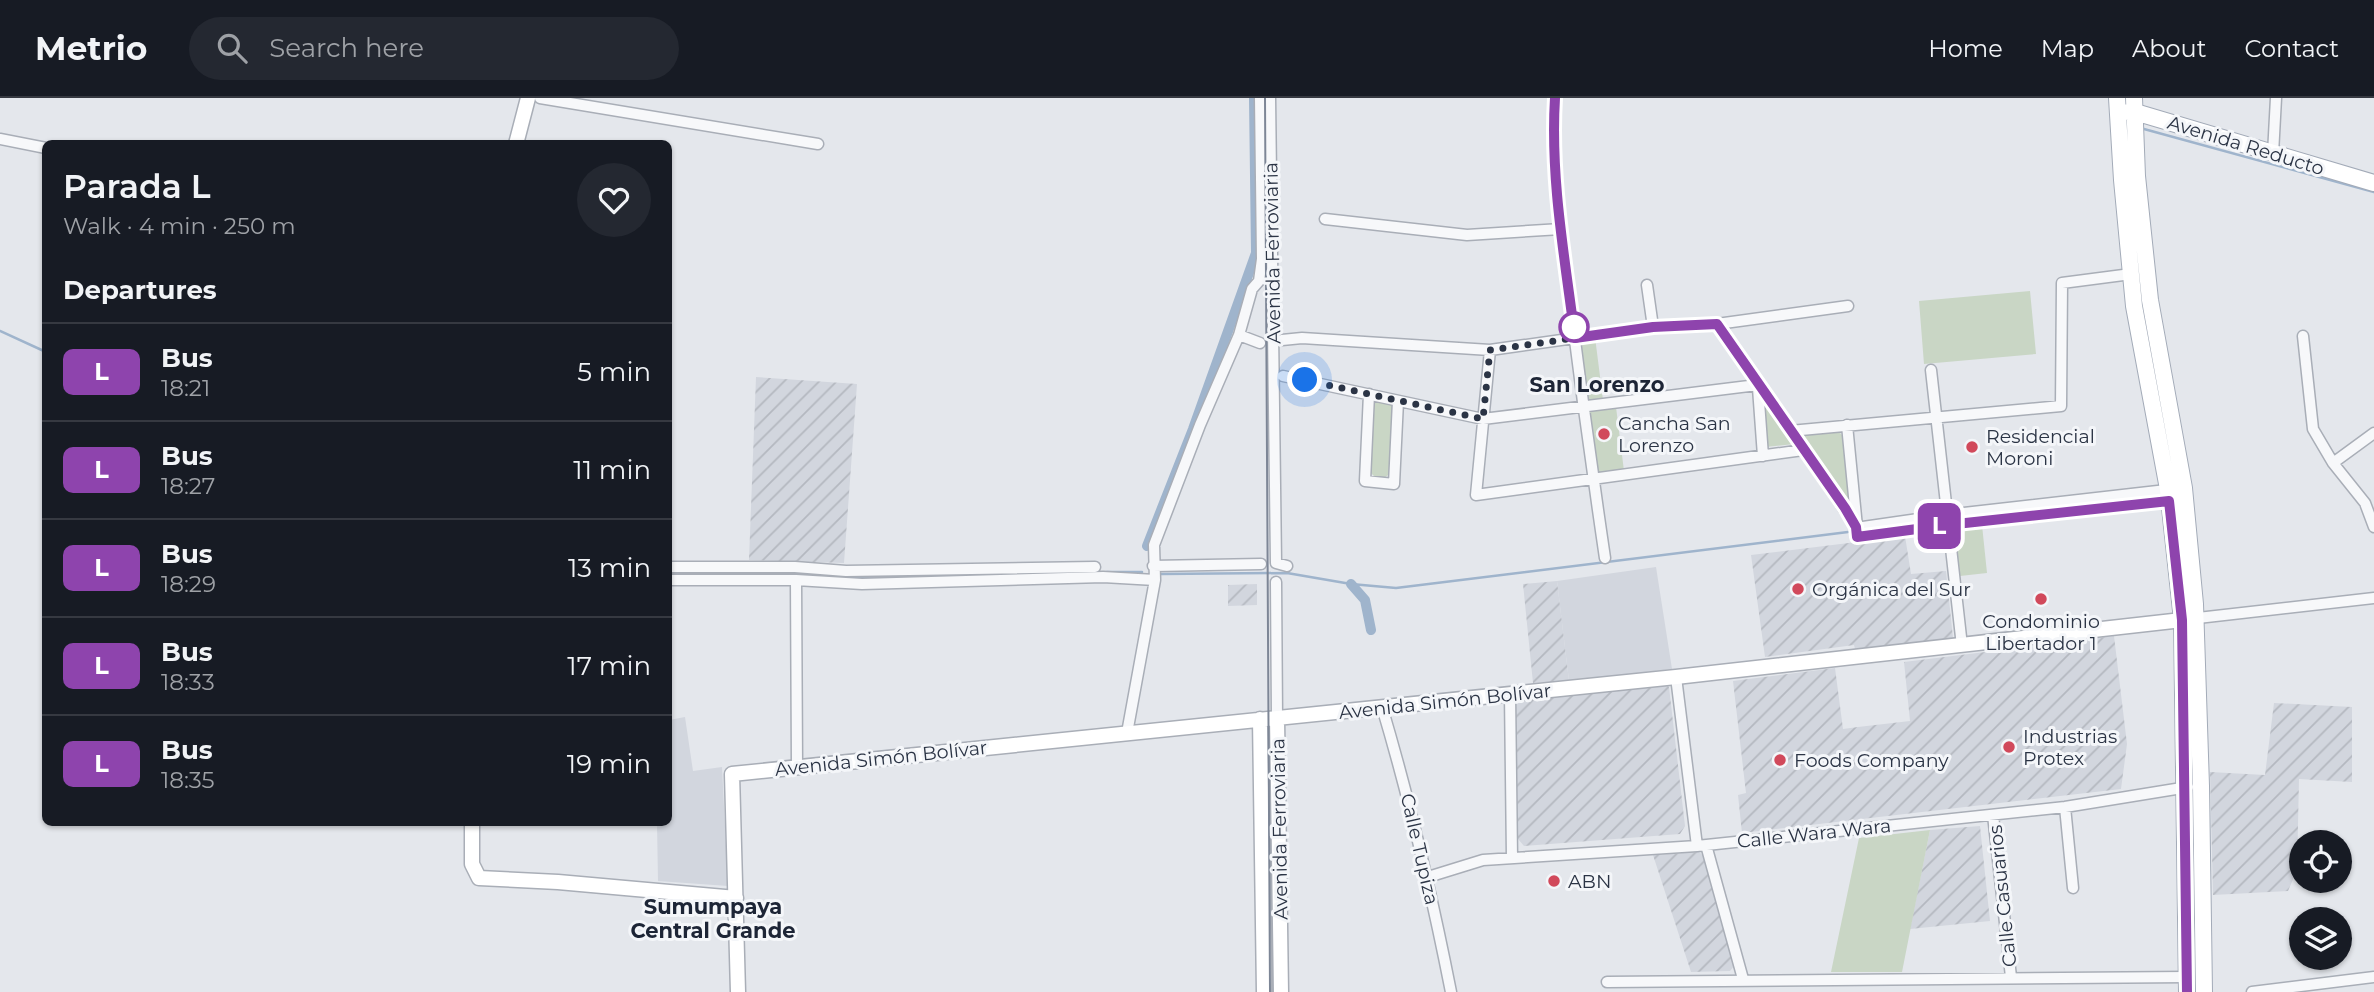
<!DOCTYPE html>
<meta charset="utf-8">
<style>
body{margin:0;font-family:Montserrat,sans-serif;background:#242831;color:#f1f3f6;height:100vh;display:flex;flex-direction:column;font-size:26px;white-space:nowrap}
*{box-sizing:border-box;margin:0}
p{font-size:23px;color:#9ea1a6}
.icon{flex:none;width:38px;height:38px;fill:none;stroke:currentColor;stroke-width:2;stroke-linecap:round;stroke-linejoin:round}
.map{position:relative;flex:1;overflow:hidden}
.drawer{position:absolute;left:42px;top:42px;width:630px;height:686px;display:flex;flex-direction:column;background:#171b24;border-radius:10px;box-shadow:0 2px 5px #0004}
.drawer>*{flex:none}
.badge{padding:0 14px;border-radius:10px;font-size:24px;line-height:46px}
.tools{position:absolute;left:2289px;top:732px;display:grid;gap:14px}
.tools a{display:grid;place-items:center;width:63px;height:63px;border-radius:50%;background:#171b24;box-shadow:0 2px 5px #0004;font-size:35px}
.you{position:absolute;width:35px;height:35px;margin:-18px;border:5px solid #fff;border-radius:50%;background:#1a73e8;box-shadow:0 0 0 10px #1a73e833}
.map>.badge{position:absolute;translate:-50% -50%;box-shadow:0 0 0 4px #fff}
h2{padding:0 21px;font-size:26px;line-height:63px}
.round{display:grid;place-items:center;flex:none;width:74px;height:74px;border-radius:37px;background:#242831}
.headline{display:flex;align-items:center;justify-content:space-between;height:119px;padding:0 21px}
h1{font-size:33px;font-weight:600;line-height:52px}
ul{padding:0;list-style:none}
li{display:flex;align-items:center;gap:21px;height:98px;padding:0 21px;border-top:2px solid #363941}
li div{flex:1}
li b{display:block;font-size:26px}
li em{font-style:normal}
li .badge{min-width:77px;font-weight:700;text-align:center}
header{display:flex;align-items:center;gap:42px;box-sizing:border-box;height:98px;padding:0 35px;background:#171b24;border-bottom:2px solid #363941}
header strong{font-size:33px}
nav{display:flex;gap:38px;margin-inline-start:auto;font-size:24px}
.search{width:490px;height:63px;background:#242831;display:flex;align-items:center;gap:18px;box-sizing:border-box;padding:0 24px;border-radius:38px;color:#9ea1a6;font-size:26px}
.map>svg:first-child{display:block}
.built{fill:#d2d6de}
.industrial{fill:url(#industrial-furrows)}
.green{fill:#c9d6c5}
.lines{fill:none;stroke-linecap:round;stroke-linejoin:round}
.stream{stroke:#9fb4cc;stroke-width:2.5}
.canal{stroke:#9fb4cc;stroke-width:10}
.street-casing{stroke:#a9aeb7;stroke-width:13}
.secondary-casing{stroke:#a9aeb7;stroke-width:17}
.primary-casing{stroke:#a3abb8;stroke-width:18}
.street{stroke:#f7f8fa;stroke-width:10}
.secondary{stroke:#fff;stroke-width:14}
.primary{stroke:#fff;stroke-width:16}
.tram{stroke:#7d8696;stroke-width:2}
.line-casing{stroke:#fff;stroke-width:16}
.line{stroke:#8e44ad;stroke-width:10}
.walk{stroke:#2b3445;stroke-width:7;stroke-dasharray:0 12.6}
.stop-dot{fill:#fff;stroke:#8e44ad;stroke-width:3.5}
.poi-dot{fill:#d1495b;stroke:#f4f6f9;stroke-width:2.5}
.labels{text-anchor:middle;stroke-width:6;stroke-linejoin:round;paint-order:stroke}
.street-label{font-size:19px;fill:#2b3445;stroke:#f4f6f9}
.poi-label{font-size:19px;fill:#2b3445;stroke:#f4f6f9;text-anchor:start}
.neighbourhood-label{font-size:21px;font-weight:bold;fill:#1d2536;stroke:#f4f6f9}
</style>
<header>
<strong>Metrio</strong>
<div class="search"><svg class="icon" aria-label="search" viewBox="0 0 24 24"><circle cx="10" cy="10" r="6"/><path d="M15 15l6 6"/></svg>Search here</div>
<nav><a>Home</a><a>Map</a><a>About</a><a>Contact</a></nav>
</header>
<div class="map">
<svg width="2374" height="894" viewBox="0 0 2374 894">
<defs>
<pattern id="industrial-furrows" width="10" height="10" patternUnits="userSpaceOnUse" patternTransform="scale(1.75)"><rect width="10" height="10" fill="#d2d6de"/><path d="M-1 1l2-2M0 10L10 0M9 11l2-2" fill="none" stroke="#b4b8c0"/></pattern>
</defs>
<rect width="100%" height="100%" fill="#e4e7ec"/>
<!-- built -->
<path class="built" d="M1656,469l16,102 -103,12 -12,-100z
M685,619l8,54 29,-4 6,119 -70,-5 -1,-58 11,-1 1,-102z"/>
<!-- industrial -->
<path class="industrial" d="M756,279l101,7 -13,179 -95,-3z
M1905,438l6,38 35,-3 7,67 -98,11 -1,-4 -89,12 -14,-102z
M1557,483l12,100 -36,2 -10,-99z
M1257,486v21l-29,1v-21z
M2114,538l13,108 -6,45 -379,44 -4,-38 8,-2 -13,-112 102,-13 8,61 15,-2 52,-6 -6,-59z
M1664,584l5,5 16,139 -5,8 -156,12 -6,-7 -3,-137 5,-4z
M2274,605l78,4v75l-53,-3 -2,91 -9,21 -75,4 -3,-123 55,3z
M1980,728l10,95 -80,8 20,-99z
M1699,754l7,6 29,107 -5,6 -39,1 -38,-117z"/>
<!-- green -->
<path class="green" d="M2030,193l6,63 -112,10 -5,-63z
M1595,239l8,63 -16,2 -8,-62z
M1378,302l14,2 2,6 -3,65 -7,5 -7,1 -7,-7 4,-70z
M1764,306l30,40 -29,3z
M1616,309l8,64 -29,4 -8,-64z
M1838,333l5,5 6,69 -47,-64 3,-6z
M1982,427l5,48 -27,3 -6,-48z
M1930,732l-28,142h-71l28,-134z"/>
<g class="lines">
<!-- stream -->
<path class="stream" d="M2144,31l230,63
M0,233l46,21
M2101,405l49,-6
M1107,474h35
M668,476h135l45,3 204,-4
M1161,476l126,-1 64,11 45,4 452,-56"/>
<!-- canal -->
<path class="canal" d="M1147,448l46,-117 63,-176 -2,-155
M1351,486l14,16 6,30"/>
<defs>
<path id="street" d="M540,0l278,46
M1270,0l6,465 11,3
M1555,0c-4,65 6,131 14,196 11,88 23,176 36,264
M0,41l46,9
M2273,56l3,-56
M1325,121l142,16 94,-6
M1647,187l6,42
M1717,226l138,201
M1239,237l21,8
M2303,238l10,93 20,34 32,40 9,24
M1282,242l20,-2 188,12 163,-23 64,-3 131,-18
M1490,252l-14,145 327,-45
M1931,272l31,276
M1283,278l200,43 274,-34
M1758,290l5,68
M1369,296l-4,87 29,3 4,-83
M1847,327l11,112 89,-12 228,-25
M1790,333l271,-25 1,-123 69,-9
M2333,365l41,-30
M1856,430l90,-13 238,-27
M1153,468l108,-2
M668,469h127l51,4 249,-4
M668,482h128l66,4 241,-7 52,3
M796,482l1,186
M1276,484l1,136
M2189,521l185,-21
M1676,579l21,169
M1510,596l2,164
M1382,609c28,94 50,189 69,285
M1127,635l28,-153 -1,-35 46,-120 39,-90 13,-46 7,-8 3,-22 -2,-161
M2065,709l8,81
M1993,717l18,162
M1706,747l37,134
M1428,779l55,-17 214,-14 368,-39 123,-20
M1607,884l580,-5
M2252,894l122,-15"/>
<path id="secondary" d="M516,46l12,-46
M1277,620l4,274
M1260,621l4,273
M472,724v42l7,14 79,4 178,16
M738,894l-6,-218 944,-97 506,-57"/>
<path id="primary" d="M2117,0l5,82 12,126 34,183 14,131 5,372
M2134,0l3,78 13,124 34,188 11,116 6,182 3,206
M2128,14h7l239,71"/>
</defs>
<!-- street casing -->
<use href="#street" class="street-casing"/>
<!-- secondary casing -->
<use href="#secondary" class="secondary-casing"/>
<!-- primary casing -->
<use href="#primary" class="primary-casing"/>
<!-- street -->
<use href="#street" class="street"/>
<!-- secondary -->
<use href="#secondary" class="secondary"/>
<!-- primary -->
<use href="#primary" class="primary"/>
<!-- tram -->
<path class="tram" d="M1265,0l5,894"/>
</g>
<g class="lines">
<defs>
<path id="line" d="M1555,0c-5,80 10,161 20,240l78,-11 64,-3 128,184 11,19 1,10 90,-12 222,-24 13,119 5,372"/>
</defs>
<!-- line casing -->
<use href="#line" class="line-casing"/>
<!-- line -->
<use href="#line" class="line"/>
<!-- walk -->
<path class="walk" d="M1305,282l178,39 7,-69 85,-12 -1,-11"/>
</g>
<!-- markers -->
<circle class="stop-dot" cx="1574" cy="229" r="14"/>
<g class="poi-dot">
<circle cx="1604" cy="336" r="7"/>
<circle cx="1972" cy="349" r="7"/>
<circle cx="1798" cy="491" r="7"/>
<circle cx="2041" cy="501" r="7"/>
<circle cx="2009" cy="649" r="7"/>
<circle cx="1780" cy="662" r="7"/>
<circle cx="1554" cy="783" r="7"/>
</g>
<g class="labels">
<!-- street labels -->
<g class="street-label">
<text transform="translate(2246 47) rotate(17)" y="7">Avenida Reducto</text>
<text transform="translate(1272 155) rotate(-91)" y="7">Avenida Ferroviaria</text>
<text transform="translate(1445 603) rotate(-6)" y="7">Avenida Simón Bolívar</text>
<text transform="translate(881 660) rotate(-6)" y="7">Avenida Simón Bolívar</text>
<text transform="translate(1279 731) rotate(-91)" y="7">Avenida Ferroviaria</text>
<text transform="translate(1814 735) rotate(-6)" y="7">Calle Wara Wara</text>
<text transform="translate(1420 751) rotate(77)" y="7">Calle Tupiza</text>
<text transform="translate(2002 798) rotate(-96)" y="7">Calle Casuarios</text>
</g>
<!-- poi labels -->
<g class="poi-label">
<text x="1618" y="332">Cancha San<tspan x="1618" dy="22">Lorenzo</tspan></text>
<text x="1986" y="345">Residencial<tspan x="1986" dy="22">Moroni</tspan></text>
<text x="1812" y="498">Orgánica del Sur</text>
<text x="2041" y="530" text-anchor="middle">Condominio<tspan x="2041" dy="22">Libertador 1</tspan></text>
<text x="2023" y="645">Industrias<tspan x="2023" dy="22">Protex</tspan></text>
<text x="1794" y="669">Foods Company</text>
<text x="1568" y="790">ABN</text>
</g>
<!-- neighbourhood labels -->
<g class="neighbourhood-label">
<text x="1597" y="294">San Lorenzo</text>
<text x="713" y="816">Sumumpaya<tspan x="713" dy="24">Central Grande</tspan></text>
</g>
</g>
</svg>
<div class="tools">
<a><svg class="icon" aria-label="locate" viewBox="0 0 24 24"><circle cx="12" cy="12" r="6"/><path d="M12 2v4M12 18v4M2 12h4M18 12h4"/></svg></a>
<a><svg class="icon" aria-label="layers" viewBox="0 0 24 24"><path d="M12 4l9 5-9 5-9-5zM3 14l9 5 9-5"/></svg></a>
</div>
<div class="you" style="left:1305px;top:282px"></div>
<b class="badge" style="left:1939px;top:428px;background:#8e44ad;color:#fff">L</b>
<section class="drawer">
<div class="headline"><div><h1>Parada L</h1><p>Walk · 4 min · 250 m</p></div><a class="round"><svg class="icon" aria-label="heart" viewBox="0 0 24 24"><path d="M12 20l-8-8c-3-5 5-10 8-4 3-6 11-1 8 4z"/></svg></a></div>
<h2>Departures</h2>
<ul>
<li><span class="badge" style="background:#8e44ad;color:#fff">L</span><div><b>Bus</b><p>18:21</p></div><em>5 min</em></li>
<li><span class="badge" style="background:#8e44ad;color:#fff">L</span><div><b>Bus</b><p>18:27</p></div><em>11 min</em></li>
<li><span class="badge" style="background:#8e44ad;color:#fff">L</span><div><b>Bus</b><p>18:29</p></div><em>13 min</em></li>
<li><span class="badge" style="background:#8e44ad;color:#fff">L</span><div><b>Bus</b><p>18:33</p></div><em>17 min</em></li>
<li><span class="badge" style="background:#8e44ad;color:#fff">L</span><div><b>Bus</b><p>18:35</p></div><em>19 min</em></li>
</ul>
</section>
</div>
